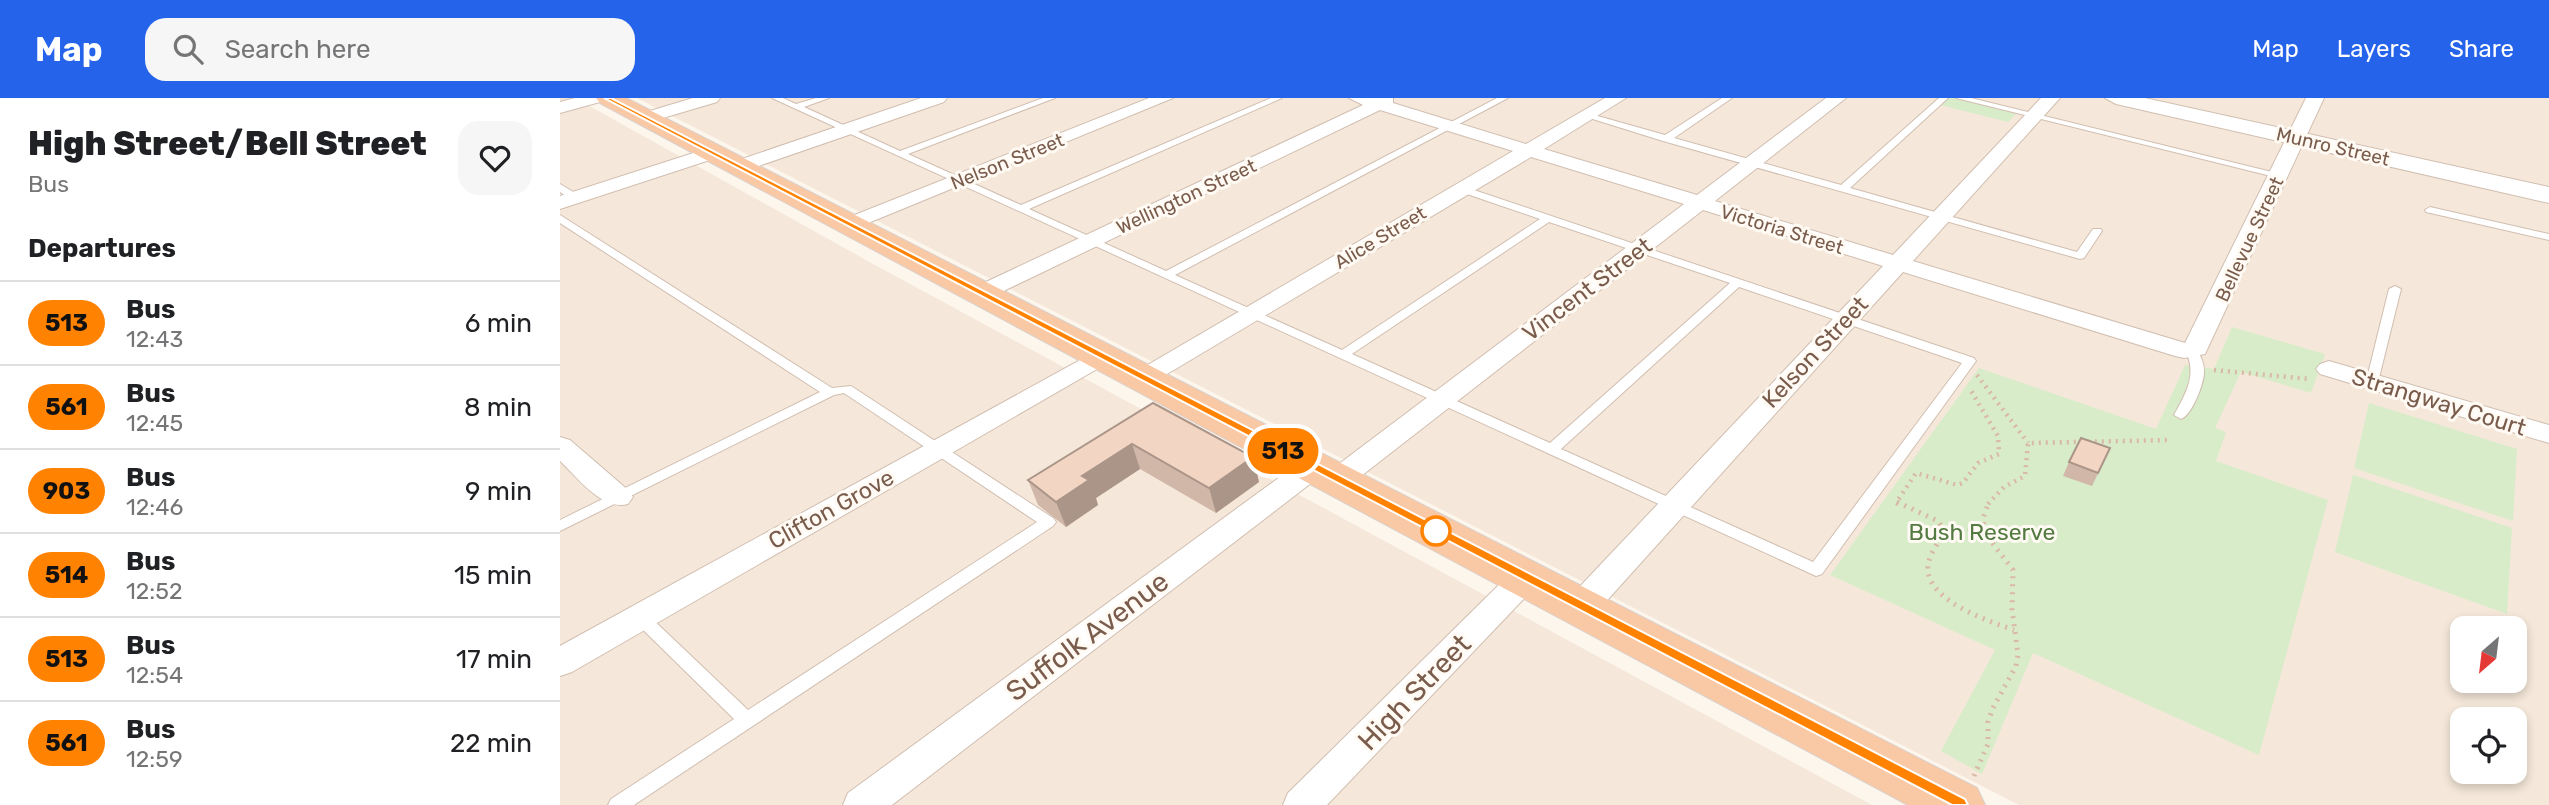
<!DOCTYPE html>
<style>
body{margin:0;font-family:Rubik,sans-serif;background:#f6f6f6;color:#202124;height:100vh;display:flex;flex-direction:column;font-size:26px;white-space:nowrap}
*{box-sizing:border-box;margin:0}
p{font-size:23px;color:#757577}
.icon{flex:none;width:38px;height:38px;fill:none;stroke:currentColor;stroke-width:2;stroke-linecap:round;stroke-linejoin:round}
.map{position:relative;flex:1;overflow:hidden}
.details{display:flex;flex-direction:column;background:#fff;width:560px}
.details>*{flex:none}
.badge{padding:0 14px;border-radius:23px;font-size:24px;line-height:46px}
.needle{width:46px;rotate:208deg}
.controls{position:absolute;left:1890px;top:518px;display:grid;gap:14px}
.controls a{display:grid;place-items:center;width:77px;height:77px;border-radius:14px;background:#fff;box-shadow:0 4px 10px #0003;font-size:35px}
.map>.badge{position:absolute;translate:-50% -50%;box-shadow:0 0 0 4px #fff}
h2{padding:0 28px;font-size:26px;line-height:63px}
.round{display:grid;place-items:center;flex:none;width:74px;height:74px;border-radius:21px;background:#f6f6f6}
.summary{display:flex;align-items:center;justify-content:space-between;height:119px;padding:0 28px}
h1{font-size:33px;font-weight:800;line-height:52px}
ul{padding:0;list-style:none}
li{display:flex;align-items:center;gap:21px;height:84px;padding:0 28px;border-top:2px solid #e0e0e0}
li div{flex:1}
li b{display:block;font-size:26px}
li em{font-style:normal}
li .badge{min-width:77px;font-weight:700;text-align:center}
header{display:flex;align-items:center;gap:42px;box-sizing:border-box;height:98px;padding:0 35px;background:#2563eb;color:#fff}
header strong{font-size:33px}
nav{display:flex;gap:38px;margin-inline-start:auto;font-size:24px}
.search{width:490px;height:63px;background:#f6f6f6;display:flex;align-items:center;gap:18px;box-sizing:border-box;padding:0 24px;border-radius:21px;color:#757577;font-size:26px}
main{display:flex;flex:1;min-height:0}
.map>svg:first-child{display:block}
.residential{fill:#f5e8da;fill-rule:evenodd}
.green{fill:#d8ecc9}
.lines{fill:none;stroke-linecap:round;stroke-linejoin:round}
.service-casing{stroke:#d1beb0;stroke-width:2}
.minor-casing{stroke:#d1beb0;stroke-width:2}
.tertiary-casing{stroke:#d1beb0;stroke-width:2}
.trunk-casing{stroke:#dad1cd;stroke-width:2}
.path-far1{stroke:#d9b8a5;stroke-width:4.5;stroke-dasharray:2 5;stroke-linecap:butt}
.path{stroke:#d9b8a5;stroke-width:5;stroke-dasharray:2 6;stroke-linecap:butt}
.service{fill:#fff;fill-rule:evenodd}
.minor{fill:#fff;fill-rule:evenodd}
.tertiary{fill:#fff;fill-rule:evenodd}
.trunk{fill:#f9c8a4;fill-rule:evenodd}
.wall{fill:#d1b7a8}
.shaded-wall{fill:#aa9588}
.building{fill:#f3d5c3;stroke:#aa9588;stroke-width:2}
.line{fill:#ff8200;stroke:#fff;stroke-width:2}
.stop-dot{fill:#fff;stroke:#ff8200;stroke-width:3.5}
.labels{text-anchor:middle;stroke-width:6;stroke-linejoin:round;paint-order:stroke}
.far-street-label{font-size:19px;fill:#7a5c4d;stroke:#fffaf3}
.street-label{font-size:23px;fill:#7a5c4d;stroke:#fffaf3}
.park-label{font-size:23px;fill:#537a41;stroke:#fffaf3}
.near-street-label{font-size:28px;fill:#7a5c4d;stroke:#fffaf3}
</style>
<header>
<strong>Map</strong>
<div class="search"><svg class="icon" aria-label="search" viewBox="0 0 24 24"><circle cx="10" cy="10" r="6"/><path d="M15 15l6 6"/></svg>Search here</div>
<nav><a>Map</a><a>Layers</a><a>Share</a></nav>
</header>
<main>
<section class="details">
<div class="summary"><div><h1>High Street/Bell Street</h1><p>Bus</p></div><a class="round"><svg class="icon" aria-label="heart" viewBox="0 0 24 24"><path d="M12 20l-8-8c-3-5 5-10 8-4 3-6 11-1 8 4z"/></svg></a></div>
<h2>Departures</h2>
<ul>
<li><span class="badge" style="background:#ff8200;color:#111">513</span><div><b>Bus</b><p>12:43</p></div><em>6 min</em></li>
<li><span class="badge" style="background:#ff8200;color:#111">561</span><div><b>Bus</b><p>12:45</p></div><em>8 min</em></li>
<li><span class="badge" style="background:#ff8200;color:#111">903</span><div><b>Bus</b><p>12:46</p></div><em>9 min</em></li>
<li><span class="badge" style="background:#ff8200;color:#111">514</span><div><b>Bus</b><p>12:52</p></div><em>15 min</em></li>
<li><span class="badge" style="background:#ff8200;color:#111">513</span><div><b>Bus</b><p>12:54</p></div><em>17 min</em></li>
<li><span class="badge" style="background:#ff8200;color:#111">561</span><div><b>Bus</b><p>12:59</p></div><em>22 min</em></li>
</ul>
</section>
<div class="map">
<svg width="1989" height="707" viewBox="0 0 1989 707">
<rect width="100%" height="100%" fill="#fdf6ec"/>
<!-- residential -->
<path class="residential" d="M0,0h15l300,167 997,540h-1312z
M77,0h1912v707h-530zM1902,530h53v53h-53zM1902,621h53v53h-53z"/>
<!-- green -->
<path class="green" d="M1388,0h7l62,15 -9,9 -68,-17z
M1672,229l93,27 -14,39 -70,-21 -26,56 11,4 -10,29 112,39 -69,255 -226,-102 -51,121 -41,-23 54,-101 -165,-75 149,-207 177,61 29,-64 29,4z
M1809,305l148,46 -4,72 -159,-53z
M1793,377l159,53 -5,86 -172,-62z"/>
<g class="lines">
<defs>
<path id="service" d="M212,0h11l13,6 20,-6h13l-25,9 96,44 143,-53h12l-147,56 113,51 250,-107h11l-253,111 137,62 331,-173h11l-333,177 167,75 198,-131 -82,-28 -1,-2 5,-3 512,172 2,3 -154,213 -6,2zM989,124l181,61 -180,160 -198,-89zM1179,189l223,76 -149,199 -252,-113z
M1162,0h10l-58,40 167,47 98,-87h9l-98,90 227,64 16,-23h8l1,2 -18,27 -4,1 -417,-118 -80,-25 4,-3 78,22z
M1396,0h15l313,77 -5,3z
M0,86l20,12v4h-8l-12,-8z
M1870,109l119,27v6l-123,-28 -1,-2z
M0,117l272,173 19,-2 202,132 3,4 -3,4 -419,279h-26l3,-6 123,-80 -100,-98 -2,-4 2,-4 6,-2 6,2 102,97 289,-188 -193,-129 -10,2 -274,136v-11l260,-128 -260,-169z
M1835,188l6,3 -23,93 -1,3h-10l-1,-3 23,-93z
M1632,249l4,1c4,7 8,14 8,22 1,12 -12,45 -23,49l-7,-4c12,-22 23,-39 12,-64z"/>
<path id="minor" d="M15,0h28l-3,4 -40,11v-11z
M133,0h27l-3,4 -71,21 -9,-5 3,-4z
M361,0h26l-3,4 -197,68 -7,2 -10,-6 3,-4z
M589,0h24l-317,130 -7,2 -11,-6 4,-4z
M789,0h44v5l133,41 79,-46h21l-82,51 153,46 129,-97h20l-131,103 178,54 148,-157h19l-147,163 272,82 121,-245h18l-119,256 -21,4 -9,-2 -272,-84 -310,344 -12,3 -12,-3 -4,-9 4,-9 314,-332 -180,-56 -356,277 -10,3 -10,-3 -4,-7 4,-7 357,-269 -153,-47 -379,226h-18l-4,-5 4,-5 379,-222 -133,-41 -391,188h-16l-4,-5 4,-5 390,-183z
M152,49l7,2 2,4 -2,4 -159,52v-13z
M542,250l9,3 4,5 -4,5 -539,311 -12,4v-30z
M1769,263l220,64v18l-229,-69 -4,-5 4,-5z
M0,339l10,3 58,50 5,7 -5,7c-26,7 -50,-26 -68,-43z
M753,360l10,2 4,7 -4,7 -431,331h-49l5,-12 455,-333z
M965,468l11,4 5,8 -5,8 -209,219h-44l5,-12 226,-223z"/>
<path id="tertiary" d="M1545,0h40l404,89v16l-433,-99z"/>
<path id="trunk" d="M36,0h30l1351,690 8,17h-77l-1308,-702z"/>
</defs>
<!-- service casing -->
<use href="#service" class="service-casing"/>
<!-- minor casing -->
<use href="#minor" class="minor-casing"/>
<!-- tertiary casing -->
<use href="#tertiary" class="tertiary-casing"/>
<!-- trunk casing -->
<use href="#trunk" class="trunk-casing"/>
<!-- path-far1 -->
<path class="path-far1" d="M1654,272l95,9
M1417,277l51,68
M1338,406l-2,-1 20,-30 41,12 6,-2 15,-20 21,-9 -1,-18 -28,-47
M1428,406l16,-17 21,-11 3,-33 141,-3"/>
<!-- path -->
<path class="path" d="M1337,404l41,19 6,9c-4,12 -14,22 -16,35 -4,35 60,56 86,65
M1384,436l39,-5
M1414,678l14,-32v-22l5,-14 23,-42 2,-11 -6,-46 1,-39 -29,-38 -1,-14 6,-16"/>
<!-- service -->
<use href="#service" class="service"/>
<!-- minor -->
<use href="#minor" class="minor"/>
<!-- tertiary -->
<use href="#tertiary" class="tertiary"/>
<!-- trunk -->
<use href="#trunk" class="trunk"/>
</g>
<!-- wall -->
<path class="wall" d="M593,305l100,54 6,25 -43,31 -76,-44 -44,29 2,7 -32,22 -28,-22 -10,-25z
M1544,363l-12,25 -29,-10 6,-14z"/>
<!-- shaded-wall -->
<path class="shaded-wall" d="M572,346l8,25 -44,29 2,7 -32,22 -10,-25 26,-26z
M693,359l6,25 -43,31 -7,-25z"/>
<!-- building -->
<path class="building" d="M593,305l100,54 -44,31 -77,-44 -50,32 7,4 -33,22 -28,-22z
M1521,340l29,10 -12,25 -29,-11z"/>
<!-- line -->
<path class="line" d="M44,0h7l1354,701 3,6h-16z"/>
<!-- markers -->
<circle class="stop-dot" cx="876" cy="433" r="14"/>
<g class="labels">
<!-- far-street labels -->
<g class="far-street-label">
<text transform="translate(1773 48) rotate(13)" y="7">Munro Street</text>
<text transform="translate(447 63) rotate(-22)" y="7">Nelson Street</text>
<text transform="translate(626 98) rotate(-25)" y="7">Wellington Street</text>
<text transform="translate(1222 131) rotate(17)" y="7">Victoria Street</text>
<text transform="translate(820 139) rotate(-31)" y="7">Alice Street</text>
<text transform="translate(1689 141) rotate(-65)" y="7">Bellevue Street</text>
</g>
<!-- street labels -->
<g class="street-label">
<text transform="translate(1027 191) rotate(-37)" y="8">Vincent Street</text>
<text transform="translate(1255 254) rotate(-47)" y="8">Kelson Street</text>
<text transform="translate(1879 304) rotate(17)" y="8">Strangway Court</text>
<text transform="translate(271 411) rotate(-29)" y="8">Clifton Grove</text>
</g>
<!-- park labels -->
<g class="park-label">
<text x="1422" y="442">Bush Reserve</text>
</g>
<!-- near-street labels -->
<g class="near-street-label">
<text transform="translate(527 538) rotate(-37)" y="10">Suffolk Avenue</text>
<text transform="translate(854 594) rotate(-46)" y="10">High Street</text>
</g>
</g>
</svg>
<div class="controls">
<a><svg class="needle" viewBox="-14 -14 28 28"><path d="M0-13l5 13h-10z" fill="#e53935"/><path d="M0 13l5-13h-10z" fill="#757577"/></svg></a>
<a><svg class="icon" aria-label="locate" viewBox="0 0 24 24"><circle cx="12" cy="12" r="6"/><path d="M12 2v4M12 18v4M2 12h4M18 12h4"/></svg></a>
</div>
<b class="badge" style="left:723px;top:353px;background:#ff8200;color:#111">513</b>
</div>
</main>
